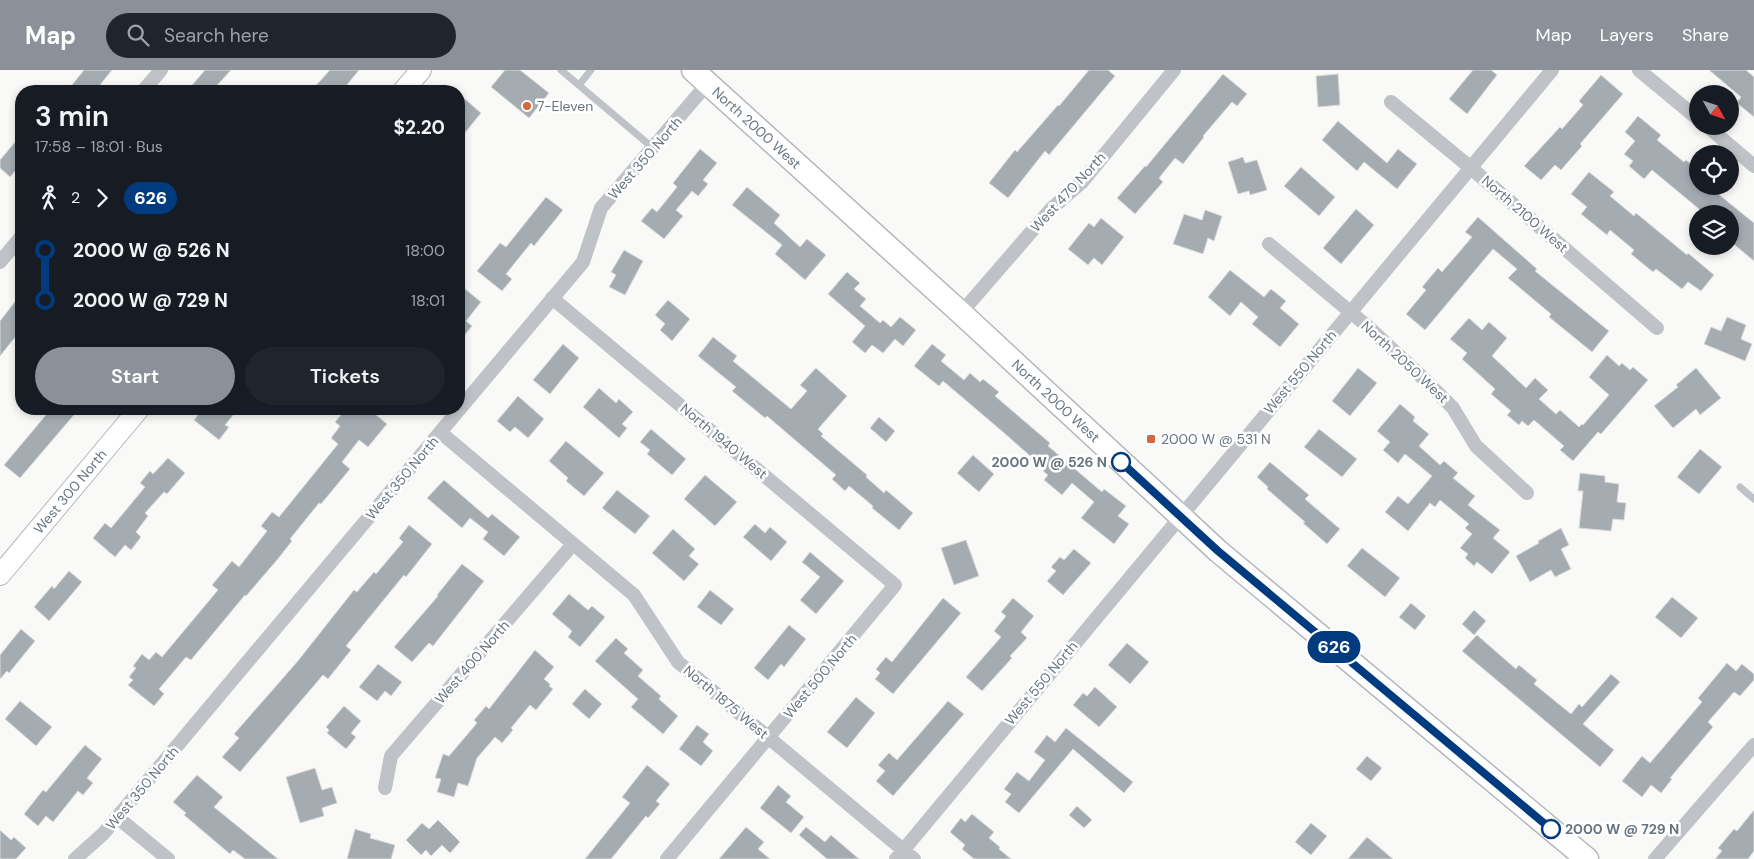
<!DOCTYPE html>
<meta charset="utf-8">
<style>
body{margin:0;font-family:"DM Sans",sans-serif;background:#20242c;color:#f1f3f6;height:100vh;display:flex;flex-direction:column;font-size:19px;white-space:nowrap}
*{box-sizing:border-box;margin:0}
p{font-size:16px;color:#9ea1a6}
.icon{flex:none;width:28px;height:28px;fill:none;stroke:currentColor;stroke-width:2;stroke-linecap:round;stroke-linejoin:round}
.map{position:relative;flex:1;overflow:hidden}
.details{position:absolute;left:15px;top:15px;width:450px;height:330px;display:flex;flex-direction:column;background:#171b24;border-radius:20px;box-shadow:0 2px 8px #0003}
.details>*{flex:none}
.badge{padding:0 10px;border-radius:16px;font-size:18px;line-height:32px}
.needle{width:32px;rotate:130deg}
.tools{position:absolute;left:1689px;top:15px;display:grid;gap:10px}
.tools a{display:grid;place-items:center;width:50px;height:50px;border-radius:50%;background:#171b24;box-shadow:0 2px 8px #0003;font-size:25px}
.map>.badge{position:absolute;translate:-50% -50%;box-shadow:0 0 0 2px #fff}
.legs{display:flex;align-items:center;gap:8px;height:55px;padding:0 20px;font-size:16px}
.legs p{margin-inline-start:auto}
.headline{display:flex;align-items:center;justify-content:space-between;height:85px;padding:0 20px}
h1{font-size:28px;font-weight:600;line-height:38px}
.button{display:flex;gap:10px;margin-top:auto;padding:10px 20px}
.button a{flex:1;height:58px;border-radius:30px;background:#8c9099;color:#fff;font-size:20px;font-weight:600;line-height:58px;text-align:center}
.button a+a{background:#20242c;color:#f1f3f6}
ul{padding:0 20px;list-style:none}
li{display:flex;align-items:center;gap:18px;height:50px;font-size:19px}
li i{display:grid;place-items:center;width:8px;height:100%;margin:0 6px;background:currentColor}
li i::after{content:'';width:12px;height:12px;margin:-6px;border:4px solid;border-radius:50%;background:#171b24}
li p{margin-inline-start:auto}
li:first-child i{background:linear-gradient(#0000 50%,currentColor 0)}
li:last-child i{background:linear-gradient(currentColor 50%,#0000 0)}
header{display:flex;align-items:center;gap:30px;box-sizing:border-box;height:70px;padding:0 25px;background:#8c9099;color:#fff}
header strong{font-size:24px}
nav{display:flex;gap:28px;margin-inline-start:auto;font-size:18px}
.search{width:350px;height:45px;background:#20242c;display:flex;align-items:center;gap:12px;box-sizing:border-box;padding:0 18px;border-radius:28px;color:#9ea1a6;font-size:19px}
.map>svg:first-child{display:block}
.building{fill:#a4acb2;stroke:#dbdbd9}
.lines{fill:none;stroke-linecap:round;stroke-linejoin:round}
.secondary-casing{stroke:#b4b8bd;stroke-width:22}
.primary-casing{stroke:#b3b7bb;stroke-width:25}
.service{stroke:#bfc2c6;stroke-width:7}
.minor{stroke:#bfc2c6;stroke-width:14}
.secondary{stroke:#fff;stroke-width:20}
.primary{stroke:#fff;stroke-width:22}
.line-1-casing{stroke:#fff;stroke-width:11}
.line-1{stroke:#003b80;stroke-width:8}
.poi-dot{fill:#d1663f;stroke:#fff;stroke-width:2}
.stop-1-dot{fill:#fff;stroke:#003b80;stroke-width:2.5}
.labels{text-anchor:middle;stroke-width:5;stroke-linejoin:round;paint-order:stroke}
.poi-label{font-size:14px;fill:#67747f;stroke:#fff;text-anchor:start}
.street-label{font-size:14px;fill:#67747f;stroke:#fff}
.stop-label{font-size:14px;font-weight:bold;fill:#67747f;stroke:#fff;text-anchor:end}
</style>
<header>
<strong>Map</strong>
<div class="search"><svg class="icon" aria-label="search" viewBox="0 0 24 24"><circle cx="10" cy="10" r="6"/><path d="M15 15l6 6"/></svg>Search here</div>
<nav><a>Map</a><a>Layers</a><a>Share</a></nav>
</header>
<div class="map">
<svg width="1754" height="789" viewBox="0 0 1754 789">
<rect width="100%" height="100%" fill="#f9f9f7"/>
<!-- building -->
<path class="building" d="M84,0h28l-17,21h-28z
M205,0h26l-19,21h-25z
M330,0h29l-17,21h-31z
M505,0h15l29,23 -20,25 -38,-31z
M1089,0h19l7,6 -66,79 -4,-4 -37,47 -19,-15 26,-33 2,2 41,-47 1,1z
M1473,0h18l6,5 -30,39 -18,-15z
M1709,0h37l8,7v40l-17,-14 4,-6z
M1223,4l24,20 -10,12 -5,-4 -29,34 1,1 -21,27 -8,-6 -16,20 4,4 -28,32 -18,-16 28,-32 1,1z
M1338,4l2,31 -22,2 -2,-31z
M1601,5l22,19 -43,50 2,2 -21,24 -6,-5 -14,15 -17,-14 36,-39 2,2 21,-24 -4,-4z
M459,24l22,19 -22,27z
M1638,46l23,19 -4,5 27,22 2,-2 12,10v16h24l-5,7 37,30v38l-24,-20v-27h-25l-53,-44 -8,9 -15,-13 4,-5 -9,-7 11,-13 -10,-9z
M1338,51l49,42 11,-14 19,15 -20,25 -33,-27 -7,9 -35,-31z
M21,65v29l-11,13 -10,-9v-8z
M700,79l17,14 -14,17 5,4 -10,12 -6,-5 -16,19 7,6 -19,23 -23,-18 11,-13 5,4 20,-25 -4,-4z
M1243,87l2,6 12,-3 10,30 -17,5 -1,-4 -11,3 -10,-32z
M1301,97l34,30 -16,19 -35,-30z
M1589,102l25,20 -4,4 24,20 2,-3 51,42 1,-2 26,22 -13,16 -13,-9 -6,7 -26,-20 -3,3 -22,-18 3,-4 -24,-20 -3,5 -26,-21 6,-7 -16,-13z
M747,117l33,28 -6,8 26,24 7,-8 19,16 -21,25 -30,-26 7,-9 -50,-40z
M546,127l17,13 -29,36 -3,-3 -25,31 6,5 -10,12 -25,-20 23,-28 6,4z
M1356,139l18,16 -33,39 -18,-16z
M1205,140l17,6 -8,25 -6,-3 -5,16 -30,-10 11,-30 18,6z
M1478,147l59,52 -2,2 74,60 -17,21 -43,-35 2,-3 -43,-36 9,-9 -24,-20 -68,81 -19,-16 20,-24 -4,-3 16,-19 4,4 30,-35 -7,-5z
M1101,148l23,19 -22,28 -8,-7 -6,7 -20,-16 21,-26 5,4z
M624,180l19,11 -18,34 -16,-8 7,-12 -5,-3z
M1230,200l34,27 7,-8 15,12 -6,7 19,16 -19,23 -28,-23 6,-7 -17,-15 -11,14 -22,-19z
M847,202l13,11 -6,6 12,10 -6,7 20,17 3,-3 8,7 9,-10 16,13 -13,16 -8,-7 -12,14 -11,-8 -7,8 -13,-11 13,-16 -37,-32z
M464,218l17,14 -15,19 6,5 -13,16v-47z
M21,224v36l-21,26v-35z
M668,230l22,19 -18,22 -12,-11 5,-6 -10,-9z
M1727,247l19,8 -5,14 11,5 -7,17 -41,-17 7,-17 10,4z
M1469,248l13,12 7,-8 18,16 -15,18 34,32 9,-10 13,12 -9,9 17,15 4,-4 19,17 3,-3 1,1 26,-30 -20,-18 18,-22 12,11 3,-3 8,7 3,-3 15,13 -47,54 -3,-2 -25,29 -13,-11 4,-4 -30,-26 -6,6 -6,-5 -3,4 -12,-10 4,-4 -20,-17 4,-5 -33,-30 5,-6 -17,-14z
M713,267l24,19 -4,5 58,48 16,-18 -7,-6 16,-17 31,28 -29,33 5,5 -2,2 46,39 -1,2 18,16 2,-3 27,23 -14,17 -27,-22 1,-2 -24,-20 -4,5 -13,-12 4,-4 -69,-59 -2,2 -33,-27 4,-4 -38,-31z
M563,274l16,14 -29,36 -17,-14z
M932,274l14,11 -5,6 23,19 6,-7 10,9 3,-3 16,13 -4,4 55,47 -2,3 54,46 2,-3 22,17 -8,10 11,8 -15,20 -33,-26 13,-16 -22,-19 -10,12 -18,-15 4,-5 -5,-4 2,-2 -42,-37 -60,-51 -4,5 -25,-20z
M1358,298l19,15 -27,33 -18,-15z
M1696,298l25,30 -21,17 -4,-6 -23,19 -19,-22 24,-19 -2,-2z
M599,318l17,15 3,-4 14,13 -11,12 5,4 -8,10 -36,-31z
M518,326l26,23 -16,19 -13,-11 -5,5 -13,-11z
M1400,334l15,13 -2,4 16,13 -10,12 21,19 4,-4 14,12 -5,5 22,18 -7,9 32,25 -7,8 17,14 -18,22 -15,-12 -3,4 -9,-8 3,-4 -8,-6 12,-14 -7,-6 4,-4 -29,-24 -5,7 -5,-4 -22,28 -23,-19 13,-16 10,8 24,-28 -27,-22 -7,9 -15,-13 7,-8 -13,-11z
M51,339h28l-59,69 -16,-13z
M203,339h35l-13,16 4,2 -10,13 -25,-20z
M346,339h23l18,15 -19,23 -9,-7 -17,22 8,7 -29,35 -2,-1 -29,36 2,2 -15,19 -31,36 -1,-1 -54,65 -5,-3 -27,32 5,5 -10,12 -26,-21 5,-5 -4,-3 7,-9 -3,-2 9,-12 7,6 7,-8 6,5 56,-67 -6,-5 20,-24 7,6 28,-36 -6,-5 11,-14 7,5 59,-73 -7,-6 9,-12 -5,-4z
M879,347l16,14 -9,11 -16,-14z
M651,359l35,30 -14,16 -25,-21 3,-4 -10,-8z
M1319,359l38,30 -15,18 -38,-30z
M566,371l38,32 -20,23 -18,-15 2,-3 -19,-17z
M1700,379l22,18 -23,27 -22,-17z
M973,385l21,19 -15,18 -22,-19z
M168,388l17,15 -18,21 -3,-2 -19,21 3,3 -12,16 5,5 -10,13 -6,-5 -10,12 -22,-19 12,-15 6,5 34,-41 -5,-4 10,-12 3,3z
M1270,392l39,33 -4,4 35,30 -13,15 -24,-21 2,-1 -38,-33 1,-2 -11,-10z
M1580,403l25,3v6l14,2 -2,18 9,1 -2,17 -11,-1 -2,12 -32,-3 4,-37h-5z
M705,405l32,27 -22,24 -31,-27z
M444,410l44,38 4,-4 28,23 -16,19 -21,-17 5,-7 -18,-14 -8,10 -35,-30z
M617,420l33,26 -15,18 -33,-26z
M755,454l10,9 5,-6 17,15 -16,19 -28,-24z
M409,455l23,19 -26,33 -2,-2 -58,71 5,4 -23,29 -5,-4 -83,97 -18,-15 17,-19 -5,-4 63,-72 57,-72 3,2 17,-20 2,2 27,-32 -4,-4z
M1561,458l8,17 -8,4 10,20 -16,8 -4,-7 -21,12 -14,-26 23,-13 -1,-2z
M673,459l22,20 -6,7 10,8 -15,17 -32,-28z
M966,470l13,36 -25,9 -13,-37z
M1362,478l38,30 -15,19 -38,-31z
M1074,479l17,14 -28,32 -16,-14 9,-10 -5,-4 9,-10 4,3z
M810,482l34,29 -28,33 -16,-14 20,-23 -18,-15z
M462,494l22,17 -51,65 -4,-3 -17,19 -18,-15 44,-51 -1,-1z
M69,501l13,11 -33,39 -15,-14 18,-21 2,3z
M710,520l24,19 -13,16 -24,-18z
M569,524l19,16 4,-4 13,11 -25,30 -12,-10 4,-6 -20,-17z
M1672,527l26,21 -17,20 -26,-21z
M943,528l18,15 -68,81 -18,-15 5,-6 -4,-4 10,-12 6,5z
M1013,528l21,18 -13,16 6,6 -17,18 2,2 -30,33 -16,-14 35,-40 -7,-6 12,-15 -5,-4z
M1411,533l15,13 -11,14 -16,-13z
M1474,540l12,11 -12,14 -12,-11z
M789,555l17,14 -22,28 -3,-3 -13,16 -14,-12z
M21,559l14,12 -26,32 -2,-2 -7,8v-24z
M1477,565l39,34 3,-4 18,15 -3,4 37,30 8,-10 3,3 29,-33 9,8 -37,42 31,26 -14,17 -138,-116z
M616,568l12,11 -4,4 19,17 -5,6 23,20 -2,3 19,17 -15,18 -32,-27 7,-8 -43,-38z
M1127,573l22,19 -19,22 -22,-19z
M535,580l19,17 -10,12 6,5 -1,2 4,3 -17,21 -6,-5 -19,23 2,2 -11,13 -7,-6 -18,21 -9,28 -10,-3 -4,14 -17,-5 4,-13 -6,-1 8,-24 6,2 28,-33 -3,-3 12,-14 3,3z
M1727,593l9,8 6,-7 12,10v6l-14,16 -6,-4 -26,30 5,5 -43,51 2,1 -11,14 -10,-8 -9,12 -20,-16 20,-25 8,7 52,-61 -4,-4z
M378,594l24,18 -11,14 -6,-5 -8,10 -18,-14z
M1095,617l22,20 -18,20 -26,-22 10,-12 4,3z
M585,619l17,15 -13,15 -17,-15z
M856,627l19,16 -28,35 -20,-16z
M20,631l32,26 -16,19 -31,-27z
M948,631l16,13 -71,82 -17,-15 9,-10 -7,-6 11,-12 8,7z
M344,636l17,15 -10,12 5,4 -10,12 -19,-16 2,-3 -3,-3z
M697,655l12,9 -6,8 10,9 -12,15 -22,-17z
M1066,658l67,54 -9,11 -51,-44 -54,64 -14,-11 6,-8 -7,-5 13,-17 12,9 16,-21 -11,-8 13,-17 8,7z
M85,675l17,14 -15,19 6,5 -10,12 -5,-4 -25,31 -7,-6 -8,10 -14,-12 19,-24 3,2z
M1367,686l15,12 -11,13 -15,-12z
M647,695l23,19 -14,17 4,3 -12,14 -2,-2 -35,43h-26l45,-56 -8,-6z
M315,698l7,22 10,-3 5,16 -15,5 2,8 -24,7 -14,-46z
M197,705l26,22 -9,10 64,52h-33l-12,-9 -3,4 -46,-39 2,-2 -13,-11z
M778,715l13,11 -5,6 18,15 -13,16 -31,-25z
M1077,736l15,14 -8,8 -15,-13z
M1754,740v41l-6,8h-33l7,-8 -4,-3 16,-19 3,2z
M972,744l22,18 -5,6 11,9 -1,2 12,10h-37l-12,-10 3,-4 -15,-13 11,-14 4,4z
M438,750l22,22 -10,11 -8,-8 -11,11 -5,-6 -5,5 -15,-15 16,-17 7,6z
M1311,753l16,13 -16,19 -16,-13z
M746,757l18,15 -6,7 12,10h-51z
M806,757l19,15 6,-7 28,24h-32l-28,-24z
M355,759l16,5 -1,4 25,7 -4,14h-44z
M0,760l11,10 3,-3 12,11 -10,11h-16z
M1367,767l26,22h-45z"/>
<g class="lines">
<defs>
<g id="secondary">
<path d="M403,21l18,-21"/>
<path id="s1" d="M0,505l139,-166"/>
</g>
<g id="primary">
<path id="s2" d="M693,0l268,243 257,238 369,308"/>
</g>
</defs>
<!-- secondary casing -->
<use href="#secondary" class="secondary-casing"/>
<!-- primary casing -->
<use href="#primary" class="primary-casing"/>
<!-- service -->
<path class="service" d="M561,0l92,78
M579,15l12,-15
M1740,417l14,12"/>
<!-- minor -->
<path class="minor" d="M1639,0l59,49
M143,21l18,-21
M1391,32l80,66 186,160
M1707,56l47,40
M1269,174l97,81 57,53 30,30 23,38 51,47
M0,192l21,-25
M552,228l343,287 -228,274
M961,243l90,-104 31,-27 92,-112
M440,362l194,163 44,67 236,197
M385,718l6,-32 182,-212
M117,747l51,42
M75,789l28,-25 480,-572 18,-54 107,-125
M896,789l656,-789
M1655,789l99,-114"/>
<!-- secondary -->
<use href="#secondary" class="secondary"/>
<!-- primary -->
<use href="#primary" class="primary"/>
</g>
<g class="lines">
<defs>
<path id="line-1" d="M1121,392l97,89 333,278"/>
</defs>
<!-- line-1 casing -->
<use href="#line-1" class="line-1-casing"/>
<!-- line-1 -->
<use href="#line-1" class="line-1"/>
</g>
<!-- markers -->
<g class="poi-dot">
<circle cx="527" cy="36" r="5"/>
<rect x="1146" y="364" width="10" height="10" rx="2.5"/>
</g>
<g class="stop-1-dot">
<circle cx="1121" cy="392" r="9"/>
<circle cx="1551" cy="759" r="9"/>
</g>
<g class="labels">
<!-- poi labels -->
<g class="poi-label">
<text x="537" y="41">7-Eleven</text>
<text x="1161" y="374">2000 W @ 531 N</text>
</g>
<!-- street labels -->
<g class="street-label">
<text dy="5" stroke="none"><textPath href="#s2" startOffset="86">North 2000 West</textPath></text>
<text transform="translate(645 88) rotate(-49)" y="5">West 350 North</text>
<text transform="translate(1068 122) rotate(-47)" y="5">West 470 North</text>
<text transform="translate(1525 144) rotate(41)" y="5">North 2100 West</text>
<text transform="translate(1405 292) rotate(43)" y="5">North 2050 West</text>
<text transform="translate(1300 302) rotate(-50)" y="5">West 550 North</text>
<text dy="5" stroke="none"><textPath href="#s2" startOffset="491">North 2000 West</textPath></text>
<text transform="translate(724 371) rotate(40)" y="5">North 1940 West</text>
<text transform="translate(402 408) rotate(-50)" y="5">West 350 North</text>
<text dy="5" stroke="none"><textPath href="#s1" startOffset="109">West 300 North</textPath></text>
<text transform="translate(472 592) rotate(-49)" y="5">West 400 North</text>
<text transform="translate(820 606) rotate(-50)" y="5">West 500 North</text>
<text transform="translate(1041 613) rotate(-50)" y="5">West 550 North</text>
<text transform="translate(726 632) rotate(40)" y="5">North 1875 West</text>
<text transform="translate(142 718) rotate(-50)" y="5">West 350 North</text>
</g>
<!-- stop labels -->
<g class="stop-label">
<text x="1107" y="397">2000 W @ 526 N</text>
<text x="1565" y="764" text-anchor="start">2000 W @ 729 N</text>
</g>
</g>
</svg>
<div class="tools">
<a><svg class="needle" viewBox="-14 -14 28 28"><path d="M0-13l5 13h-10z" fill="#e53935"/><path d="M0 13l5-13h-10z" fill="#9ea1a6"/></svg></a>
<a><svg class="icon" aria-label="locate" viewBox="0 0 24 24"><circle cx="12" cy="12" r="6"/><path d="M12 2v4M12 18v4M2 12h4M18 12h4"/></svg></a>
<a><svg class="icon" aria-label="layers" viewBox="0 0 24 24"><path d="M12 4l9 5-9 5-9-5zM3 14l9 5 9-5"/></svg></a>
</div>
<b class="badge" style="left:1334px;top:577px;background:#003b80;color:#fff">626</b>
<section class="details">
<div class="headline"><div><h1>3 min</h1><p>17:58 – 18:01 · Bus</p></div><b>$2.20</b></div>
<div class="legs"><svg class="icon" aria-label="walk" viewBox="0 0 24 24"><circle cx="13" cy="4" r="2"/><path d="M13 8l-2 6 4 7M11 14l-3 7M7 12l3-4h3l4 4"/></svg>2<svg class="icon" aria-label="forward" viewBox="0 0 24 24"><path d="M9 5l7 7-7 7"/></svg><b class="badge" style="background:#003b80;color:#fff">626</b></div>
<ul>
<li><i style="color:#003b80"></i><b>2000 W @ 526 N</b><p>18:00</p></li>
<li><i style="color:#003b80"></i><b>2000 W @ 729 N</b><p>18:01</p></li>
</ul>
<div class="button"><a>Start</a><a>Tickets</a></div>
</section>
</div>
